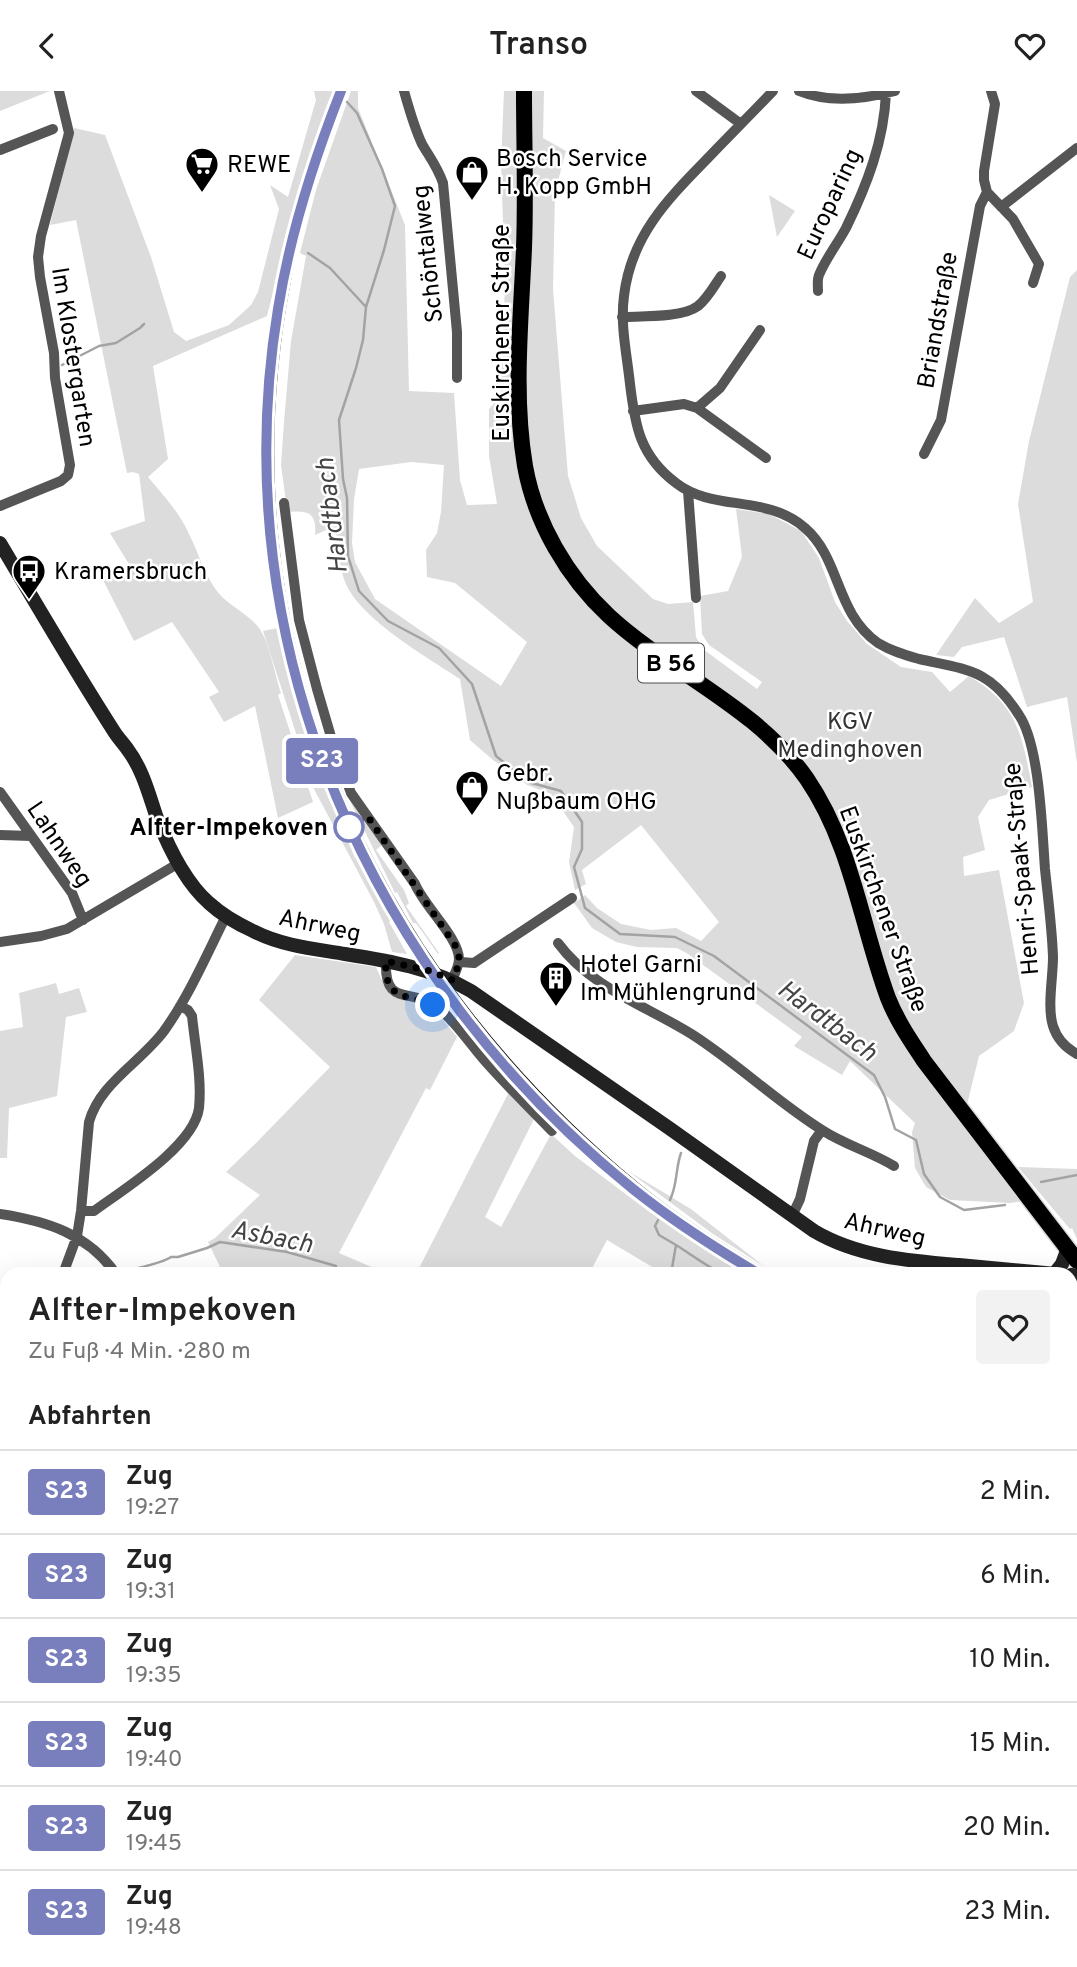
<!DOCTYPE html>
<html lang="de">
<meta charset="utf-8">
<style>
body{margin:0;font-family:Overpass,sans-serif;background:#f2f2f2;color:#222;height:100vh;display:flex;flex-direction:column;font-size:26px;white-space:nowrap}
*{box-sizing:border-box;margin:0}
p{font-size:23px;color:#767676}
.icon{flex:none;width:38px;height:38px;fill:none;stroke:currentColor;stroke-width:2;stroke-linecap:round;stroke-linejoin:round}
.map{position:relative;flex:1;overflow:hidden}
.details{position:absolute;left:0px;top:1176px;width:1078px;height:700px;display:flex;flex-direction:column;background:#fff;border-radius:21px 21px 0 0;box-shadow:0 7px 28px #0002}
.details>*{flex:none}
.badge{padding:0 14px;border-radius:5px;font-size:24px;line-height:46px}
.you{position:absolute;width:35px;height:35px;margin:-18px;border:5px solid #fff;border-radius:50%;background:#1a73e8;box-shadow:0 0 0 10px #1a73e833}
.map>.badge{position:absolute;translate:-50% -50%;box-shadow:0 0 0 4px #fff}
h2{padding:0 28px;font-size:26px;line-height:63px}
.round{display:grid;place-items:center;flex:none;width:74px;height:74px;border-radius:7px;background:#f2f2f2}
.summary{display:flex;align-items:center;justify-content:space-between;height:119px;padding:0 28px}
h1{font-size:33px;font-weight:600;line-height:52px}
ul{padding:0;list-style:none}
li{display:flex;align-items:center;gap:21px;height:84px;padding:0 28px;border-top:2px solid #e0e0e0}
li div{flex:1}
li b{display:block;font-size:26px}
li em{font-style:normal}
li .badge{min-width:77px;font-weight:700;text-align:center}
header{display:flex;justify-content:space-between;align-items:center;height:91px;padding:0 28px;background:#fff;font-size:32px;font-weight:600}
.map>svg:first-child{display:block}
.green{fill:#dcdcdc;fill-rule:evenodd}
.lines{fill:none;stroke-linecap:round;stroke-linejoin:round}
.stream{stroke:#a3a3a3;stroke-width:2.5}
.primary-casing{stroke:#dbdbdb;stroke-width:19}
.street{stroke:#555;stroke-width:10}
.secondary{stroke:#222;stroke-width:14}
.primary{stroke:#000;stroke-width:16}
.rail-casing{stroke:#000;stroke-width:5}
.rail{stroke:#fff;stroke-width:2.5;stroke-dasharray:8;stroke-linecap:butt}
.line-casing{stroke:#fff;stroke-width:16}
.line{stroke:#787fbc;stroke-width:10}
.walk{stroke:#000;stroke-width:7;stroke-dasharray:0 12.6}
.stop-dot{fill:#fff;stroke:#787fbc;stroke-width:3.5}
.labels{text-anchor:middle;stroke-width:5;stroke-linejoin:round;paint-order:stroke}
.shield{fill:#fff;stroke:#4c4c4c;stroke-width:2}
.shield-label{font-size:23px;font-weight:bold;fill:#000}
.poi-label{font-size:24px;fill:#000;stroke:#fff;text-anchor:start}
.street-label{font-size:24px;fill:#000;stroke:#fff}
.park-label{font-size:24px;fill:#333;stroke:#fff}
.stop-label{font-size:24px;font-weight:bold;fill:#000;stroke:#fff;text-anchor:end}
.water-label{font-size:26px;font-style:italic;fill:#444;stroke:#fff}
</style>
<header><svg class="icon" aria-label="back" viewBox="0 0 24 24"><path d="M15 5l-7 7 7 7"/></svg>Transo<svg class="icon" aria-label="heart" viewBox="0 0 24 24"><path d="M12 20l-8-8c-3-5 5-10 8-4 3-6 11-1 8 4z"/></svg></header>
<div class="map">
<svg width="1077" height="1876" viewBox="0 0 1077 1876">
<rect width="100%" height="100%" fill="#fff"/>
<!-- green -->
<path class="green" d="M0,0h50l-50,20z
M314,0h19l-37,110 -29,115 -114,50 15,93 -20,18c15,18 32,36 41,57 9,18 14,36 25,53 12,19 36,26 47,44 9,15 14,44 20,62l-3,2 35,107 -35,16 -23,-112 -31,16 -15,-25 10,-5 -47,-70 -38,19 -31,-61 27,-14 -20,-33 35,-12 -6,-47 -6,-2 -6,1 -51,-253 -26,5 24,-97 31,7 46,122 23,75 12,9 43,-16 22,-20 7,-13 21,-83 -9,-24 18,12 28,-97z
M351,0h7v17l47,117 4,166 45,2 6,87 7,25 30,-1 -8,-48v-47l12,-14 4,-113 -4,-119 3,-72h40l-1,47 23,13 -11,41 -2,97 15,187 13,42 16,28 56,53 15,5 25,-2 3,35 7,12 54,40 5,-7 -53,-37 -7,-11 -2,-38 28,-5 14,-34 -6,-48 33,5 32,17 18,27 16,44 12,19 20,23 34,23 31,5 18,20 19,-16c49,29 53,59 63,111l-43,13 -11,17 7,33 -22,7 1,19 35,-6 25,133 -10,28 -35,25 -14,57 66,87 -21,3 -60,-3 -24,-13 -11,-19 -3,-36 3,-9 -65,-62 -8,14 -48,-29 8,-9 -114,-83 -11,-6 -40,-1 -21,-5 -24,-14 -18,-25 11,-8 12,13 24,16 30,6 25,-2 25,13 18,-19 -78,-97 -59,45 4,14 -11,6 -6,-28 5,-35 -23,-33 -24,-9 -34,-25 -23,-20 -10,-61c-33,-22 -104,-62 -116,-100 -6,-16 -4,-36 -11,-52l-18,8c2,-21 -6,-25 -25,-23l-3,-3 -6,-44 3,-43 7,-81 15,-85 -6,-3 16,-63zM411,371l33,3 -3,47 -4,21 -11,17 1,27 28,6 72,59 -26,44 -126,-87 -20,-37 -3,-19 2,-44 5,-30z
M769,104l26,16 -18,26z
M1077,179v493l-10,-66 -40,10 -23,-70 -42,10 -8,10 -18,-2 39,-57 24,25 34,-21 -15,-98 11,-63 41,-164z
M278,537l27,99 -1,1 20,55 29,67 -1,1 3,7h2l34,62 -2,2 18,32 -15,-2 -8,-28 -10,-22 -60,-113 -51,-158z
M347,704l35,50 -6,5 28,40 5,13 -3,3 33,47 -1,1 -22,-31h-3l-16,-31 -2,1z
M295,864l81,12 10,23 10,7 36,10 25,30 -27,53 -4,-2 -87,165 49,21h-180l12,-7 -12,-25 7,-4 45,-43 -34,-23 31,-30 73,-75 -71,-67z
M56,892l3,11 20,-6 8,24 -21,5 -9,79 -48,12 -2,50h-7v-127l23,-4 -4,-34z
M435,894c24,31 48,62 74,92 69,78 150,143 239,197h-45l-13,-5 -2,5h-24l-57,-34 -18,34h-173l93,-182 25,27 -49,98 16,10 50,-93 24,22 76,57 -1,-2 -73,-60 -38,-35 -111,-119 6,-8z
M1018,1076l59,2v70l-5,-11 -2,1z
M628,1080l63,38 74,58 -52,-33z
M7,1645v224h313l-2,7h-318v-226z
M536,1869h273l4,7h-280z"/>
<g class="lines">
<!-- stream -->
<path class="stream" d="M347,11l10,11 25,56 13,37 -11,44 -18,57 -3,33 -7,28 -17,52 4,59 4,19 1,58 11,35 29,30 51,27 33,36 24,72 32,26 33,9 21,31v27l-8,18 11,41 35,26 55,3 39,19 160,119 11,22 10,32 21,11 8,34 16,23 24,13 41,-5
M308,162l22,15 36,39
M62,274l37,-19 17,-3 24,-15 4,-4
M1041,1091l36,-7
M670,1109c8,-17 5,-30 11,-47
M658,1129l-3,6 4,9 17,10 -5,29
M676,1154c16,10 30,21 47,29
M342,1177l18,6
M123,1181c13,-4 38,-8 48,-15h7l29,-9 13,-6 67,10 49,14
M685,1869v7
M316,1876l3,-7"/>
<defs>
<path id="primary" d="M524,0c0,52 2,105 0,157 -3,72 -11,147 1,218 10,56 42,111 84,150 62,57 148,91 198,163 45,66 54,146 81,219 9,23 23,43 36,63l153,200"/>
</defs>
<!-- primary casing -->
<use href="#primary" class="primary-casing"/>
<!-- street -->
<path class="street" d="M404,0c5,18 10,36 18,53 8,14 15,22 21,39l14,149v46
M696,0l45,33
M773,0c-22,23 -44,45 -66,68 -40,41 -76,77 -83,137 -4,29 3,59 6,88 5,42 10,72 46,99 37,29 91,11 129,45 36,31 30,85 73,115 13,8 27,12 41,16 49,11 71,10 100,56 21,31 23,115 26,154 3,29 7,59 8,88 0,21 -6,50 0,69 4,13 13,22 24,28
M799,0c29,12 66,8 96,0
M0,59l53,-21
M987,101l26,27 26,45 -6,19
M1001,116l76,-59
M818,200c0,-5 -1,-11 1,-16 7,-17 19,-32 27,-47 21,-43 38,-87 40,-135
M622,226c21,-1 60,1 76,-11 10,-8 16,-20 23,-30
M697,317l23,-20 40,-58
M633,320l51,-7 13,4 69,50
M924,363l17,-34 39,-214 7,-14 -3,-12v-9l11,-67 -4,-13
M688,400l8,107
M284,412l15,117 18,69 17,58 17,46 64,91c9,22 44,54 44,75 0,7 -4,14 -7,21
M0,415l61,-25 7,-6 2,-10 -15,-87 -1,-25 -14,-76 -2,-20 3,-21 28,-103 -10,-42
M0,701l72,101 11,27
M0,744l31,1
M0,851l41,-6 26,-7 112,-66
M558,852c33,45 89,63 135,92 45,29 84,67 129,95 23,15 49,22 72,36
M386,870c-2,46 23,27 48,44 19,13 36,39 51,56 21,24 45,47 67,70
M460,871l14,1 98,-65
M81,1120h13c30,-22 100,-65 105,-103 3,-30 -4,-62 -7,-92l-4,-6 -8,-4
M0,1123c47,7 88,20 116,60
M792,1125l8,-17 14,-58 8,-11
M63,1183l14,-38 4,-25 8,-89c11,-39 51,-59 75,-91 25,-35 43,-77 62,-115
M0,1212l7,2
M0,1303l7,-10
M0,1372l7,5
M0,1505l7,10
M0,1585l7,-5
M1071,1594l6,-2
M815,1869l6,7
M905,1876l7,-7"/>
<!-- secondary -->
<path class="secondary" d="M0,452c38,64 75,128 115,190 4,6 9,11 13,17 15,20 21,45 29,68 11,28 29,65 52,85 12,11 29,21 44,28 29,15 62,18 92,23 45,7 87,14 126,37l198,137 145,103c44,26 96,30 145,34 32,3 64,6 97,9
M1054,1183l8,-10 6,-16
M1071,1184l6,1"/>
<!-- primary -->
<use href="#primary" class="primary"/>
<defs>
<path id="rail" d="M346,0c-25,62 -46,126 -58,192 -67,350 78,679 349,902 41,34 86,62 132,89
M1071,1299l6,1"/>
</defs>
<!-- rail casing -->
<use href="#rail" class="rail-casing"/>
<!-- rail -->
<use href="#rail" class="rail"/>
</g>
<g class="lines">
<defs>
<path id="line" d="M341,0c-28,71 -51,143 -63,218 -56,337 93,669 355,880 40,32 82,59 126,85"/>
</defs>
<!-- line casing -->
<use href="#line" class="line-casing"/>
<!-- line -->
<use href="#line" class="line"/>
<!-- walk -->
<path class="walk" d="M349,736l19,-10 89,131 3,14 -8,18 -21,-9 -45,-10c-2,40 19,32 47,44"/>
</g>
<!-- icons -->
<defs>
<symbol id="supermarket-pin" viewBox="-11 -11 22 30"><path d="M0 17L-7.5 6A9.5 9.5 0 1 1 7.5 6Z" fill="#000" stroke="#fff"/><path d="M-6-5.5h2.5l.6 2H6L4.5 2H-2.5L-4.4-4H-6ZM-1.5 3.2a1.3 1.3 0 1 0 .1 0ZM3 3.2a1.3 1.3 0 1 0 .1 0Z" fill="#fff"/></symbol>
<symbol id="shop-pin" viewBox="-11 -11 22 30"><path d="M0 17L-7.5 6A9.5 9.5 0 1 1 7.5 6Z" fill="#000" stroke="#fff"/><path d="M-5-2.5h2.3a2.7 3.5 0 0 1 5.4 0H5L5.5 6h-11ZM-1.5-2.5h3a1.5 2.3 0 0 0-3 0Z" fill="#fff"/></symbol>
<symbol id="bus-pin" viewBox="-11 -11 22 30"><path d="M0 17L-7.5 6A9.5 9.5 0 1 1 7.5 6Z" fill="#000" stroke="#fff"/><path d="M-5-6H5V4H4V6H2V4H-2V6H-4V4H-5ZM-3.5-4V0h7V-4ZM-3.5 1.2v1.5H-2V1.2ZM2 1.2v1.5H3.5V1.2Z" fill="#fff"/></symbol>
<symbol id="building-pin" viewBox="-11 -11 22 30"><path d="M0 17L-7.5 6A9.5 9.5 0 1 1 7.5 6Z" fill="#000" stroke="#fff"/><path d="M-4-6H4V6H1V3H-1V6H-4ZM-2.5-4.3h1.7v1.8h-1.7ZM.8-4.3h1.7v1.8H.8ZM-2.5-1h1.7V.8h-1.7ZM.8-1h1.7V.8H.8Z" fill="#fff"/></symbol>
</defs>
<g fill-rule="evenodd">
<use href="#supermarket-pin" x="183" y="54" width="38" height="52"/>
<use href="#shop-pin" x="453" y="62" width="38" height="52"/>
<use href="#bus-pin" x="10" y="461" width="38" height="52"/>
<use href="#shop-pin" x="453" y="677" width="38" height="52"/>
<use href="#building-pin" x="537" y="868" width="38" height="52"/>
</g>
<!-- markers -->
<circle class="stop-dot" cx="349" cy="736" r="14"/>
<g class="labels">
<!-- shield labels -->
<rect class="shield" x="638" y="552.5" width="66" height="39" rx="5"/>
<g class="shield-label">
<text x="671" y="580">B 56</text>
</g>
<!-- poi labels -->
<g class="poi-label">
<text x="496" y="75">Bosch Service<tspan x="496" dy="28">H. Kopp GmbH</tspan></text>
<text x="227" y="81">REWE</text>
<text x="54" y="488">Kramersbruch</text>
<text x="496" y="690">Gebr.<tspan x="496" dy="28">Nußbaum OHG</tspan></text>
<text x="580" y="881">Hotel Garni<tspan x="580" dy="28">Im Mühlengrund</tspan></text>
</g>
<!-- street labels -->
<g class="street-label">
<text transform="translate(829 113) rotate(-65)" y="8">Europaring</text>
<text transform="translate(427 163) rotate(-96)" y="8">Schöntalweg</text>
<text transform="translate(937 229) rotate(-80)" y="8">Briandstraße</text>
<text transform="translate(501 242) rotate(-90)" y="8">Euskirchener Straße</text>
<text transform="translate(74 266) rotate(81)" y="8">Im Klostergarten</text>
<text transform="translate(60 753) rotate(56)" y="8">Lahnweg</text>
<text transform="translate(1021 778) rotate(-95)" y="8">Henri-Spaak-Straße</text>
<text transform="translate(884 818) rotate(70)" y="8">Euskirchener Straße</text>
<text transform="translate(320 834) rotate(12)" y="8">Ahrweg</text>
<text transform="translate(885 1138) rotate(13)" y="8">Ahrweg</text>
</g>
<!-- park labels -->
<g class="park-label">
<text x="850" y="638">KGV<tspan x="850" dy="28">Medinghoven</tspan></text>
</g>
<!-- stop labels -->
<g class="stop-label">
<text x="328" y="744">Alfter-Impekoven</text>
</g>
<!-- water labels -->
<g class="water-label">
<text transform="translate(331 425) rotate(-97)" y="9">Hardtbach</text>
<text transform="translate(828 929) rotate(37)" y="9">Hardtbach</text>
<text transform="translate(272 1145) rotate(11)" y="9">Asbach</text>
</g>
</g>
</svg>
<div class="you" style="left:433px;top:914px"></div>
<b class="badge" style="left:322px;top:670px;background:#787fbc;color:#fff">S23</b>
<section class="details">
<div class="summary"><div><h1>Alfter-Impekoven</h1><p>Zu Fuß · 4 Min. · 280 m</p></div><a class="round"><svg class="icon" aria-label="heart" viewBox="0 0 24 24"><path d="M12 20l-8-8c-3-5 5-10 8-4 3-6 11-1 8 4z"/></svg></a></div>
<h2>Abfahrten</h2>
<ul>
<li><span class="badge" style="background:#787fbc;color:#fff">S23</span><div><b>Zug</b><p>19:27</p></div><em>2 Min.</em></li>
<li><span class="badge" style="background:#787fbc;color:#fff">S23</span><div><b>Zug</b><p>19:31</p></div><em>6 Min.</em></li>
<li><span class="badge" style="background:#787fbc;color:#fff">S23</span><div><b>Zug</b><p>19:35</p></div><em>10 Min.</em></li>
<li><span class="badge" style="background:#787fbc;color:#fff">S23</span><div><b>Zug</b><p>19:40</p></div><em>15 Min.</em></li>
<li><span class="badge" style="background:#787fbc;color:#fff">S23</span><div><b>Zug</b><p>19:45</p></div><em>20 Min.</em></li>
<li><span class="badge" style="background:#787fbc;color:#fff">S23</span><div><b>Zug</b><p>19:48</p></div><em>23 Min.</em></li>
</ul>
</section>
</div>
